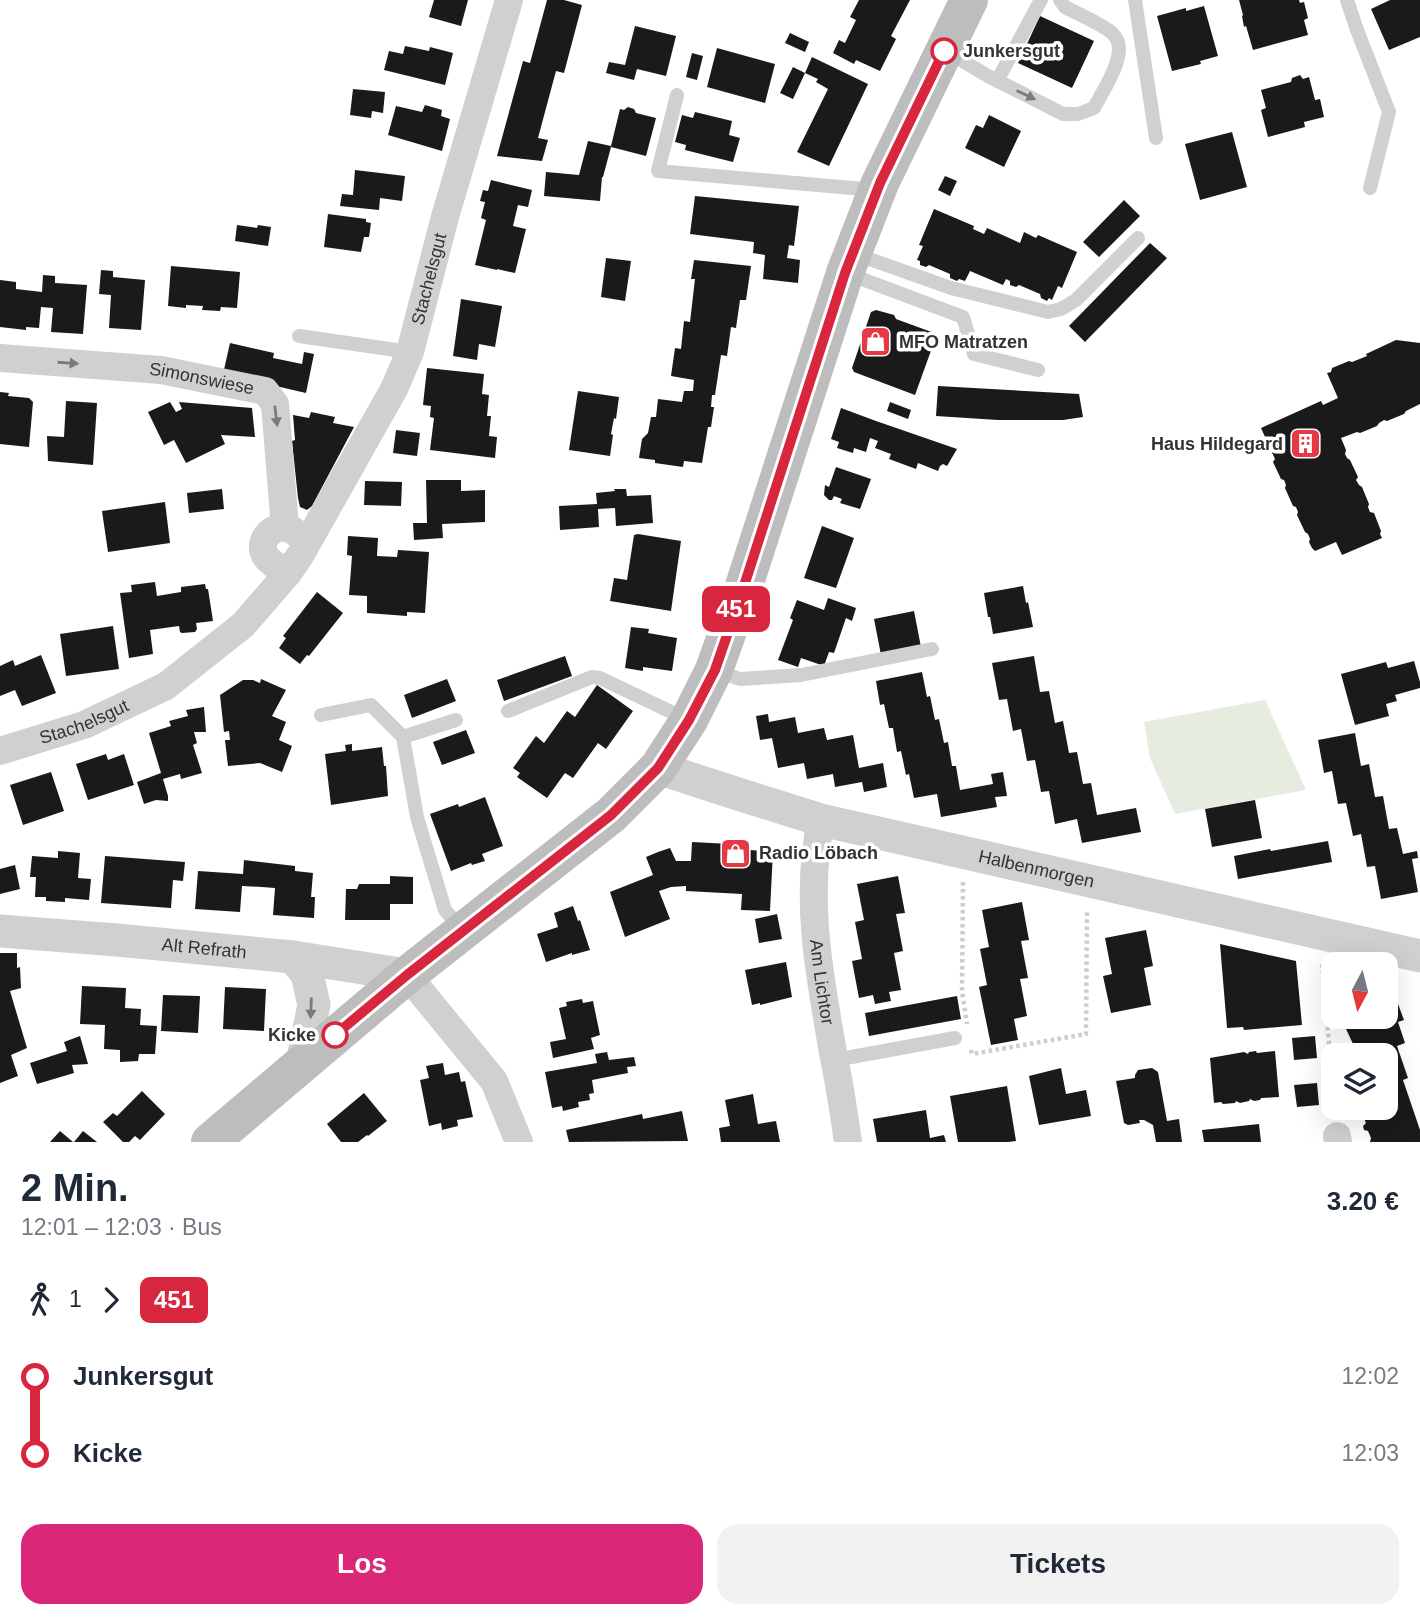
<!DOCTYPE html>
<html lang="de">
<meta charset="utf-8">
<style>
body{margin:0;font-family:Helvetica,sans-serif;background:#f2f2f3;color:#1f2937;height:100vh;display:flex;flex-direction:column;font-size:26px;white-space:nowrap}
*{box-sizing:border-box;margin:0}
p{font-size:23px;color:#747a83}
.icon{flex:none;width:38px;height:38px;fill:none;stroke:currentColor;stroke-width:2;stroke-linecap:round;stroke-linejoin:round}
.map{position:relative;height:1142px;overflow:hidden}
.sheet{display:flex;flex-direction:column;background:#fff;flex:1}
.sheet>*{flex:none}
.badge{padding:0 14px;border-radius:10px;font-size:24px;line-height:46px}
.needle{width:46px;rotate:187deg}
.buttons{position:absolute;left:1321px;top:952px;display:grid;gap:14px}
.buttons a{display:grid;place-items:center;width:77px;height:77px;border-radius:14px;background:#fff;box-shadow:0 7px 28px #0002;font-size:35px}
.map>.badge{position:absolute;translate:-50% -50%;box-shadow:0 0 0 4px #fff}
.legs{display:flex;align-items:center;gap:10px;height:77px;padding:0 21px;font-size:23px}
.legs p{margin-inline-start:auto}
.summary{display:flex;align-items:center;justify-content:space-between;height:119px;padding:0 21px}
h1{font-size:38px;font-weight:600;line-height:52px}
.action{display:flex;gap:14px;margin-top:auto;padding:14px 21px}
.action a{flex:1;height:80px;border-radius:21px;background:#db2777;color:#fff;font-size:28px;font-weight:600;line-height:80px;text-align:center}
.action a+a{background:#f2f2f3;color:#1f2937}
ul{padding:0 21px;list-style:none}
li{display:flex;align-items:center;gap:24px;height:77px;font-size:26px}
li i{display:grid;place-items:center;width:10px;height:100%;margin:0 9px;background:currentColor}
li i::after{content:'';width:18px;height:18px;margin:-9px;border:5px solid;border-radius:50%;background:#fff}
li p{margin-inline-start:auto}
li:first-child i{background:linear-gradient(#0000 50%,currentColor 0)}
li:last-child i{background:linear-gradient(currentColor 50%,#0000 0)}
.map>svg:first-child{display:block}
.green{fill:#e6ecdf}
.building{fill:#1a1a1a}
.lines{fill:none;stroke-linecap:round;stroke-linejoin:round}
.path{stroke:#cdcdcd;stroke-width:4.5;stroke-dasharray:3.5 3.5;stroke-linecap:butt}
.service{stroke:#d0d0d0;stroke-width:14}
.minor{stroke:#d0d0d0;stroke-width:28}
.tertiary{stroke:#d0d0d0;stroke-width:33}
.secondary{stroke:#bdbdbd;stroke-width:38}
.oneway{fill:#7a7a7a}
.line-1-casing{stroke:#fff;stroke-width:16}
.line-1{stroke:#d7263d;stroke-width:10}
.stop-1-dot{fill:#fff;stroke:#d7263d;stroke-width:3.5}
.labels{text-anchor:middle;stroke-width:7;stroke-linejoin:round;paint-order:stroke}
.stop-label{font-size:18px;font-weight:bold;fill:#333;stroke:#fff;text-anchor:start}
.street-label{font-size:18px;fill:#333;stroke:#fff}
.poi-label{font-size:18px;font-weight:bold;fill:#333;stroke:#fff;text-anchor:start}
</style>
<div class="map">
<svg width="1420" height="1142" viewBox="0 0 1420 1142">
<rect width="100%" height="100%" fill="#fff"/>
<!-- green -->
<path class="green" d="M1265,700l41,90 -131,24 -25,-56 -6,-36z"/>
<!-- building -->
<path class="building" d="M434,0h34l-7,26 -32,-9z
M547,0h17l18,5 -18,68 -8,-2 -18,67 10,2 -6,21 -45,-5 26,-95 7,2z
M859,0h51l-19,36 5,3 -16,32 -24,-11 -2,4 -21,-11 6,-13 6,3 11,-23 -6,-3z
M1239,0h60l1,3 4,-1 4,16 -4,2 4,15 -55,15 -7,-24 -2,1 -2,-11 1,-1z
M1390,0h30v37l-31,13 -18,-41z
M1204,6l14,50 -18,5 1,3 -29,7 -15,-55 29,-8v3z
M1040,16l54,25 -22,47 -54,-25z
M635,26l41,10 -10,40 -29,-7 -3,11 -28,-7 3,-11 16,3z
M790,33l19,9 -4,10 -20,-9z
M405,46l24,5 1,-4 23,6 -8,32 -61,-15 5,-19 14,3z
M717,48l58,16 -10,39 -58,-16z
M692,53l11,3 -6,24 -11,-3z
M812,57l56,27 -39,82 -32,-14 31,-63 -12,-7 2,-3 -13,-6 -12,26 -13,-6 13,-26 12,6z
M1300,75l3,4 6,-2 6,23 5,-1 4,18 -20,5 1,5 -37,10 -7,-27 5,-2 -5,-18 30,-8 1,-4z
M353,89l32,3 -2,21 -11,-2 -1,7 -21,-3z
M425,105l17,5 -1,6 9,3 -8,32 -54,-16 8,-29 26,6z
M628,107l6,2 2,4 20,5 -10,38 -35,-9 -8,30h-1l-2,24 -56,-5 2,-24 33,3 9,-34 23,5 9,-37 4,1z
M695,112l37,9 -3,14 11,3 -7,24 -48,-12 1,-5 -11,-3 7,-27 11,3z
M989,115l32,16 -17,36 -39,-19 11,-23 7,3z
M1232,132l15,55 -47,13 -15,-56z
M355,170l50,6 -3,25 -22,-3 -1,12 -39,-4 2,-12 11,1z
M945,176l12,5 -7,15 -12,-6z
M491,180l41,10 -4,17 -10,-2 -5,21 13,3 -11,44 -18,-4v1l-22,-5 11,-45 -5,-2 4,-16 -5,-1 3,-11 5,1z
M695,196l104,10 -5,40 -5,-1 -2,13 13,2 -2,23 -35,-4 2,-24 -12,-2 1,-11 -64,-8z
M1124,200l16,16 -41,41 -16,-15z
M934,209l40,17 -1,3 11,5 3,-6 33,15 4,-11 12,6 2,-3 39,17 -15,36 -4,-2 -6,14 -3,-2 -2,3 -6,-3 -1,-4 -21,-9 -3,2 -6,-2v-4l-4,-2 -3,6 -33,-14 -5,10 -6,-2 -2,2 -7,-3v-4l-21,-9 -3,2 -6,-2v-4l-3,-1 6,-14 -4,-1z
M328,214l38,5v3l5,1 -2,14h-5l-3,15 -37,-5z
M237,225l20,3 1,-3 13,2 -3,19 -33,-5z
M1150,243l17,15 -82,84 -16,-16z
M606,258l25,3 -6,40 -24,-4z
M694,260l57,6 -5,34h-6l-4,28 -5,-1 -4,29 -6,-1 -6,40h-3l-1,12h3l-3,20h-3l-6,36 -18,-2 -1,6 -28,-4v-3l-16,-2 3,-19 6,-6 3,-16h5l2,-18 24,3 2,-11h9l1,-11 -23,-4 4,-28 6,1 3,-28 6,1 5,-43h-4z
M171,266l69,6 -3,36 -16,-1 -1,4 -18,-1 1,-4 -17,-1v3l-18,-2z
M101,270l12,1v6l32,3 -4,50 -32,-2 2,-33 -12,-1z
M43,275l12,1v7l32,2 -4,49 -32,-2 2,-24 -12,-1 -2,21 -13,-1v3l-26,-3v-47l16,2v7l26,3z
M461,299l41,7 -7,41 -16,-3 -2,16 -24,-4z
M876,310l18,5 2,4 41,15 -22,61 -61,-23 -2,-4 19,-56z
M1396,340l24,3v61l-14,7 -2,3 -17,7 -3,-1 -5,3 -2,3 -17,7 -3,-1 -16,6 5,12 -1,4 2,4 3,2 8,17 -2,3 3,5 3,2 7,17 -1,3 2,5 4,1 7,18 -1,3 2,4 -40,17 -6,-13 -21,9 -3,-3 -3,-6 1,-3 -2,-5 -3,-2 -8,-17 1,-3 -2,-5 -3,-1 -8,-18 1,-3 -2,-5 -3,-1 -8,-17 2,-3 -14,-31 60,-27 2,4 15,-7 -11,-25 4,-1 1,-4 17,-7 3,1 15,-6 -1,-2z
M230,343l44,10 -1,5 29,6 2,-12 10,2 -8,39 -83,-19z
M427,368l57,6 -2,20 7,1 -2,21h4l-2,20 8,1 -2,21 -65,-8 4,-32 -4,-1 1,-11 -8,-1z
M938,386l141,8 4,23 -20,3h-65l-62,-4z
M578,391l41,6 -3,22 -2,-1 -3,16 2,1 -3,21 -41,-6z
M0,392l9,1 -1,3 21,2 4,4 -4,45 -29,-3z
M66,401l31,2 -4,62 -45,-4 -1,-25 17,1z
M170,402l6,10 6,-3 -3,-7 73,6 3,29 -34,-2 4,9 -39,19 -12,-23 -10,5 -16,-33z
M890,402l21,8 -3,9 -21,-8z
M841,408l35,13 81,28 -10,17 -4,-2 -3,2 -2,5 -20,-8 -2,6 -27,-10 2,-5 -16,-6 3,-7 -8,-3 -4,14 -12,-4 -1,5 -16,-5 2,-6 -8,-3z
M311,412l24,5 -2,6 21,4 -42,79 -5,4 -7,-3 -2,-9 -6,-57 3,-1 -2,-25 16,3z
M396,430l24,3 -3,23 -24,-3z
M836,467l35,12 -11,30 -20,-6 2,-4 -8,-3 -2,4h-3l-5,-5 1,-10 4,2z
M426,480h35v11l24,-1v32l-43,2 1,14 -29,2 -1,-17h14z
M365,481l37,1 -1,24 -37,-1z
M222,489l2,20 -35,4 -2,-20z
M614,489h12l1,7 24,-1 2,28 -37,3 -1,-18 -17,1 1,18 -39,3 -1,-24 38,-2 -1,-11 19,-2z
M165,502l5,41 -62,9 -6,-41z
M822,526l32,12 -18,50 -32,-10z
M638,534l43,7 -10,70 -61,-10 4,-23 13,2 7,-45z
M348,536l30,2 -1,18 20,1 1,-7 31,2 -4,61 -18,-1v4l-40,-3v-17l-18,-1 3,-39 -5,-1z
M155,582l2,14 24,-4v-5l24,-3 1,5h2l5,32 -17,2 1,6 -2,3 -13,1 -2,-1 -1,-6 -29,4 3,24 -24,4 -9,-65 12,-1 -1,-7z
M1023,586l3,17 2,-1 5,25 -40,7 -3,-17h-2l-4,-24z
M317,592l26,21 -34,43 -2,-1 -7,9 -21,-16 7,-10 -3,-2z
M828,598l28,10 -4,13 -6,-3 -12,35 -5,-1 -5,14 -23,-8 -3,9 -20,-7 15,-40 -3,-2 7,-18 27,10z
M914,611l7,36 -40,8 -7,-36z
M113,626l6,43 -53,7 -6,-42z
M631,627l18,2 -1,4 29,5 -5,33 -29,-4v4l-18,-3z
M41,655l15,38 -34,13 -7,-16 -15,6v-30l13,-6 2,6z
M565,656l7,20 -68,25 -7,-21z
M1034,656l6,36 9,-1 6,32 8,-2 6,32 8,-1 6,32 8,-1 6,32 39,-7 5,24 -59,11 -5,-24 -22,5 -6,-33 -8,1 -6,-32 -8,1 -6,-32 -8,2 -6,-32 -8,1 -7,-37z
M1414,661l6,21v6l-25,7 2,6 -11,3 3,12 -34,9 -14,-51 45,-12 2,6z
M922,672l5,25 3,-1 5,24 4,-1 5,24 4,-1 4,24h4l4,24 33,-6 -2,-10 12,-2 4,24 -12,1 2,10 -56,10 -4,-23 -23,4 -5,-24 -3,1 -5,-24 -4,1 -4,-24h-4l-5,-24 -4,1 -4,-24z
M261,679l25,11 -14,26 14,6 -7,18 13,6 -10,26 -22,-9 -32,3 -3,-26h5l-1,-9 -5,1 -4,-37 23,-15h10l7,3z
M447,679l9,22 -44,17 -8,-23z
M597,685l36,26 -27,38 -8,-6 -25,35 -8,-5 -18,25 -30,-21 3,-4 -7,-5 23,-32 8,7 23,-32 8,6z
M204,707l2,25h-12l3,11 -4,2 9,28 -21,6 -1,-5 -17,5 5,17v5l-12,-1 -12,4 -7,-22 24,-9 -12,-40 22,-7 -2,-5 19,-5 -2,-6z
M768,714l1,8 26,-5 3,16 26,-5 3,12 26,-5 6,33 24,-5 4,24 -23,5 -2,-10 -27,5 -2,-13 -26,5 -3,-16 -26,5 -6,-30 -12,2 -4,-24z
M466,730l9,23 -33,12 -9,-23z
M1355,733l6,33 8,-2 6,33 8,-1 6,33 8,-1 6,26 14,-3 1,7 -6,1 6,33 -37,7 -6,-33 -8,1 -6,-33 -8,2 -7,-33 -8,1 -6,-33 -8,2 -6,-33z
M352,744v7l30,-4 2,19h2l2,30 -57,9 -6,-51 21,-3 -1,-6z
M106,754l2,6 16,-6 10,31 -46,15 -12,-36z
M51,772l13,39 -41,14 -13,-40z
M485,797l18,49 -21,8 3,7 -13,4 -1,-2 -20,8 -21,-57 28,-10 1,3z
M1255,800l7,38 -50,9 -7,-38z
M1328,841l4,21 -94,17 -4,-23 36,-7 1,2z
M692,842l57,3 -1,5 25,1 -3,60 -29,-1 1,-16 -56,-3v-5l-15,1 -12,4 11,28 -45,18 -15,-45 43,-17 -7,-18 12,-5 12,-4 6,13h15z
M58,851l22,2 -2,25 13,1 -2,21 -24,-2v4l-19,-1v-4h-11l1,-20h-6l2,-21 26,2z
M105,856l80,6 -2,19 -10,-1 -2,28 -70,-5z
M244,860l51,6v5l18,2 -2,24h4l-1,21 -41,-3 2,-27 -13,-1 -20,-1 -2,26 -45,-3 3,-38 45,3z
M15,865l5,24 -20,5v-25z
M390,876l23,1v27h-23v16h-45l1,-31h11l2,-5h31z
M898,876l7,37 -9,1 7,37 -9,2 7,37 -12,2 2,9 -16,3 -2,-9 -14,3 -7,-37 10,-2 -7,-37 9,-2 -7,-36z
M1022,902l7,38 -8,1 7,37 -8,1 7,37 -13,3 4,21 -27,5 -12,-58 8,-2 -7,-36 9,-2 -7,-37z
M573,906l5,15 2,-1 10,30 -18,5v-2l-26,9 -9,-28 21,-7 -4,-14z
M777,914l5,25 -23,4 -4,-24z
M1146,930l7,36 -9,2 7,37 -40,8 -8,-37 9,-2 -7,-36z
M1220,944l76,17 6,64 -58,5 -1,-3 -16,1z
M0,953h17v15l3,-1 1,21 -11,3 17,57 -16,7 7,21 -18,7z
M786,962l6,35 -32,8v-2l-8,2 -7,-35z
M82,986l44,2 -1,20 16,1 -1,16 17,1 -2,28h-16l-1,7 -18,1v-12l-16,-1 1,-24 -25,-1z
M225,987l41,2 -2,42 -41,-2z
M1392,988l12,32 -6,2 7,21 -8,3 11,32 -5,2 17,50v12h-50l1,-4 -3,-7 -4,-1 -1,-4 3,-3 -5,-12h-4l-1,-3h30v-53h-29l-1,-2h-4l-1,-4 3,-3 -8,-17 7,-4 -3,-8h36v-27z
M163,995l37,1 -2,37 -37,-2z
M957,996l4,23 -92,17 -4,-23z
M582,999l1,4 10,-2 7,34 -9,3 3,11 -41,9 -3,-16 16,-3 -7,-31 8,-2 -1,-4z
M80,1036l8,28 -16,1 2,8 -37,11 -7,-21 37,-12 -3,-9z
M1315,1036l2,22 -23,2 -2,-22z
M1256,1051l1,2 18,-2 4,46 -18,1 -1,2 -6,1 -4,-2 -1,2 -9,2 -4,-2 -1,2 -12,1 -2,-2 -7,1 -4,-45 34,-6 4,2 1,-2z
M607,1052l2,8 25,-3 2,9 -9,1 1,6 -36,7 2,13 -5,1 1,6 -12,2 1,5 -16,4 -1,-5 -10,2 -7,-36 52,-9 -2,-9z
M443,1063l2,12 14,-3 2,10 4,-1 8,36 -16,3 1,6 -16,4 -1,-7 -12,3 -9,-46 9,-2 -3,-12z
M1061,1068l5,26 20,-4 5,26 -52,9 -10,-49z
M1152,1068l6,4 9,49 12,-2 3,23h-26l-3,-17 -9,-5h-5l1,3 -12,2 -4,-2 -8,-42 19,-3v-3l3,-5z
M1317,1083l2,22 -22,2 -3,-22z
M1007,1086l9,55 -8,1h-50l-8,-46z
M142,1091l23,23 -25,26 -5,-4 -6,6h-6l-20,-20 10,-9 4,3z
M364,1093l23,28 -19,15 -1,-1 -9,7h-17l-14,-18z
M753,1094l5,30 18,-3 4,21h-59l-2,-14 11,-2 -5,-26z
M926,1110l4,28 14,-3 2,7h-69l-4,-23z
M682,1111l6,30 -119,1 -3,-12 76,-16 1,5z
M1259,1124l2,18h-57l-2,-12z
M60,1131l13,11h-23z
M83,1131l14,11h-23z"/>
<g class="lines">
<!-- path -->
<path class="path" d="M963,882l-1,109 5,33
M1322,964l12,135
M971,1050l1,4 114,-20 1,-124"/>
<!-- service -->
<path class="service" d="M1135,0l21,138
M1347,0l10,30 32,82 -19,76
M946,51l42,25 75,38h15l16,-6c9,-18 37,-57 19,-74 -7,-8 -37,-21 -48,-27l-5,-7
M997,81l44,-81
M677,95l-19,76 217,19
M855,254l96,34 97,24 13,-3 15,-9 62,-62
M846,273l117,44 11,37 64,16
M299,336l111,16
M714,670l26,9 61,-4 131,-26
M508,711l84,-34 8,1 86,41
M321,715l50,-10 32,32 53,-17
M403,737l14,80 28,93 18,21
M835,1060l120,-22"/>
<!-- minor -->
<g class="minor">
<path id="s1" d="M0,358l161,12 104,21 10,13 10,124"/>
<path d="M288,573c-7,-5 -19,-10 -23,-18 -7,-13 5,-29 20,-27 6,0 10,4 15,8"/>
<path id="s2" d="M0,751l84,-26 82,-39 77,-61 45,-52 13,-19 93,-165 16,-37 35,-135 64,-217"/>
<path id="s3" d="M821,820c-17,80 -1,158 13,238 6,28 10,56 14,84"/>
<path d="M407,975l87,106 25,61"/>
<path d="M1337,1136l1,6"/>
</g>
<!-- tertiary -->
<g class="tertiary">
<path id="s4" d="M658,768l80,26 83,26 599,136"/>
<path id="s5" d="M0,931l117,9 176,17 114,18"/>
<path d="M293,957l14,17 7,31 -12,58"/>
</g>
<!-- secondary -->
<path class="secondary" d="M210,1142l197,-167 204,-160 47,-47 31,-48 25,-50 30,-84 101,-313 35,-90 89,-183"/>
</g>
<!-- one-way arrows -->
<defs><path id="oneway-solid" d="M-6-.8H1V-3.2L6.5 0L1 3.2V.8H-6Z" transform="scale(1.75)"/></defs>
<g class="oneway">
<use href="#oneway-solid" transform="translate(1026 95) rotate(26)"/>
<use href="#oneway-solid" transform="translate(68 363) rotate(4)"/>
<use href="#oneway-solid" transform="translate(276 416) rotate(83)"/>
<use href="#oneway-solid" transform="translate(311 1008) rotate(92)"/>
</g>
<g class="lines">
<defs>
<path id="line-1" d="M335,1035l72,-60 204,-160 47,-47 31,-48 26,-50 29,-84 101,-313 35,-90 64,-132"/>
</defs>
<!-- line-1 casing -->
<use href="#line-1" class="line-1-casing"/>
<!-- line-1 -->
<use href="#line-1" class="line-1"/>
</g>
<!-- icons -->
<defs>
<symbol id="shop-square" viewBox="-11 -11 22 22"><rect x="-9" y="-9" width="18" height="18" rx="4" fill="#e63946" stroke="#fff"/><path d="M-5-2.5h2.3a2.7 3.5 0 0 1 5.4 0H5L5.5 6h-11ZM-1.5-2.5h3a1.5 2.3 0 0 0-3 0Z" fill="#fff"/></symbol>
<symbol id="building-square" viewBox="-11 -11 22 22"><rect x="-9" y="-9" width="18" height="18" rx="4" fill="#e63946" stroke="#fff"/><path d="M-4-6H4V6H1V3H-1V6H-4ZM-2.5-4.3h1.7v1.8h-1.7ZM.8-4.3h1.7v1.8H.8ZM-2.5-1h1.7V.8h-1.7ZM.8-1h1.7V.8H.8Z" fill="#fff"/></symbol>
</defs>
<g fill-rule="evenodd">
<use href="#shop-square" x="858" y="324" width="35" height="35"/>
<use href="#building-square" x="1288" y="426" width="35" height="35"/>
<use href="#shop-square" x="718" y="836" width="35" height="35"/>
</g>
<!-- markers -->
<g class="stop-1-dot">
<circle cx="944" cy="51" r="12"/>
<circle cx="335" cy="1035" r="12"/>
</g>
<g class="labels">
<!-- stop labels -->
<g class="stop-label">
<text x="963" y="57">Junkersgut</text>
<text x="316" y="1041" text-anchor="end">Kicke</text>
</g>
<!-- street labels -->
<g class="street-label">
<text dy="6" stroke="none"><textPath href="#s2" startOffset="674">Stachelsgut</textPath></text>
<text dy="6" stroke="none"><textPath href="#s1" startOffset="203">Simonswiese</textPath></text>
<text dy="6" stroke="none"><textPath href="#s2" startOffset="89">Stachelsgut</textPath></text>
<text dy="6" stroke="none"><textPath href="#s4" startOffset="392">Halbenmorgen</textPath></text>
<text dy="6" stroke="none"><textPath href="#s5" startOffset="205">Alt Refrath</textPath></text>
<text dy="6" stroke="none"><textPath href="#s3" startOffset="163">Am Lichtor</textPath></text>
</g>
<!-- poi labels -->
<g class="poi-label">
<text x="899" y="348">MFO Matratzen</text>
<text x="1283" y="450" text-anchor="end">Haus Hildegard</text>
<text x="759" y="859">Radio Löbach</text>
</g>
</g>
</svg>
<div class="buttons">
<a><svg class="needle" viewBox="-14 -14 28 28"><path d="M0-13l5 13h-10z" fill="#e53935"/><path d="M0 13l5-13h-10z" fill="#747a83"/></svg></a>
<a><svg class="icon" aria-label="layers" viewBox="0 0 24 24"><path d="M12 4l9 5-9 5-9-5zM3 14l9 5 9-5"/></svg></a>
</div>
<b class="badge" style="left:736px;top:609px;background:#d7263d;color:#fff">451</b>
</div>
<section class="sheet">
<div class="summary"><div><h1>2 Min.</h1><p>12:01 – 12:03 · Bus</p></div><b>3.20 €</b></div>
<div class="legs"><svg class="icon" aria-label="walk" viewBox="0 0 24 24"><circle cx="13" cy="4" r="2"/><path d="M13 8l-2 6 4 7M11 14l-3 7M7 12l3-4h3l4 4"/></svg>1<svg class="icon" aria-label="forward" viewBox="0 0 24 24"><path d="M9 5l7 7-7 7"/></svg><b class="badge" style="background:#d7263d;color:#fff">451</b></div>
<ul>
<li><i style="color:#d7263d"></i><b>Junkersgut</b><p>12:02</p></li>
<li><i style="color:#d7263d"></i><b>Kicke</b><p>12:03</p></li>
</ul>
<div class="action"><a>Los</a><a>Tickets</a></div>
</section>
